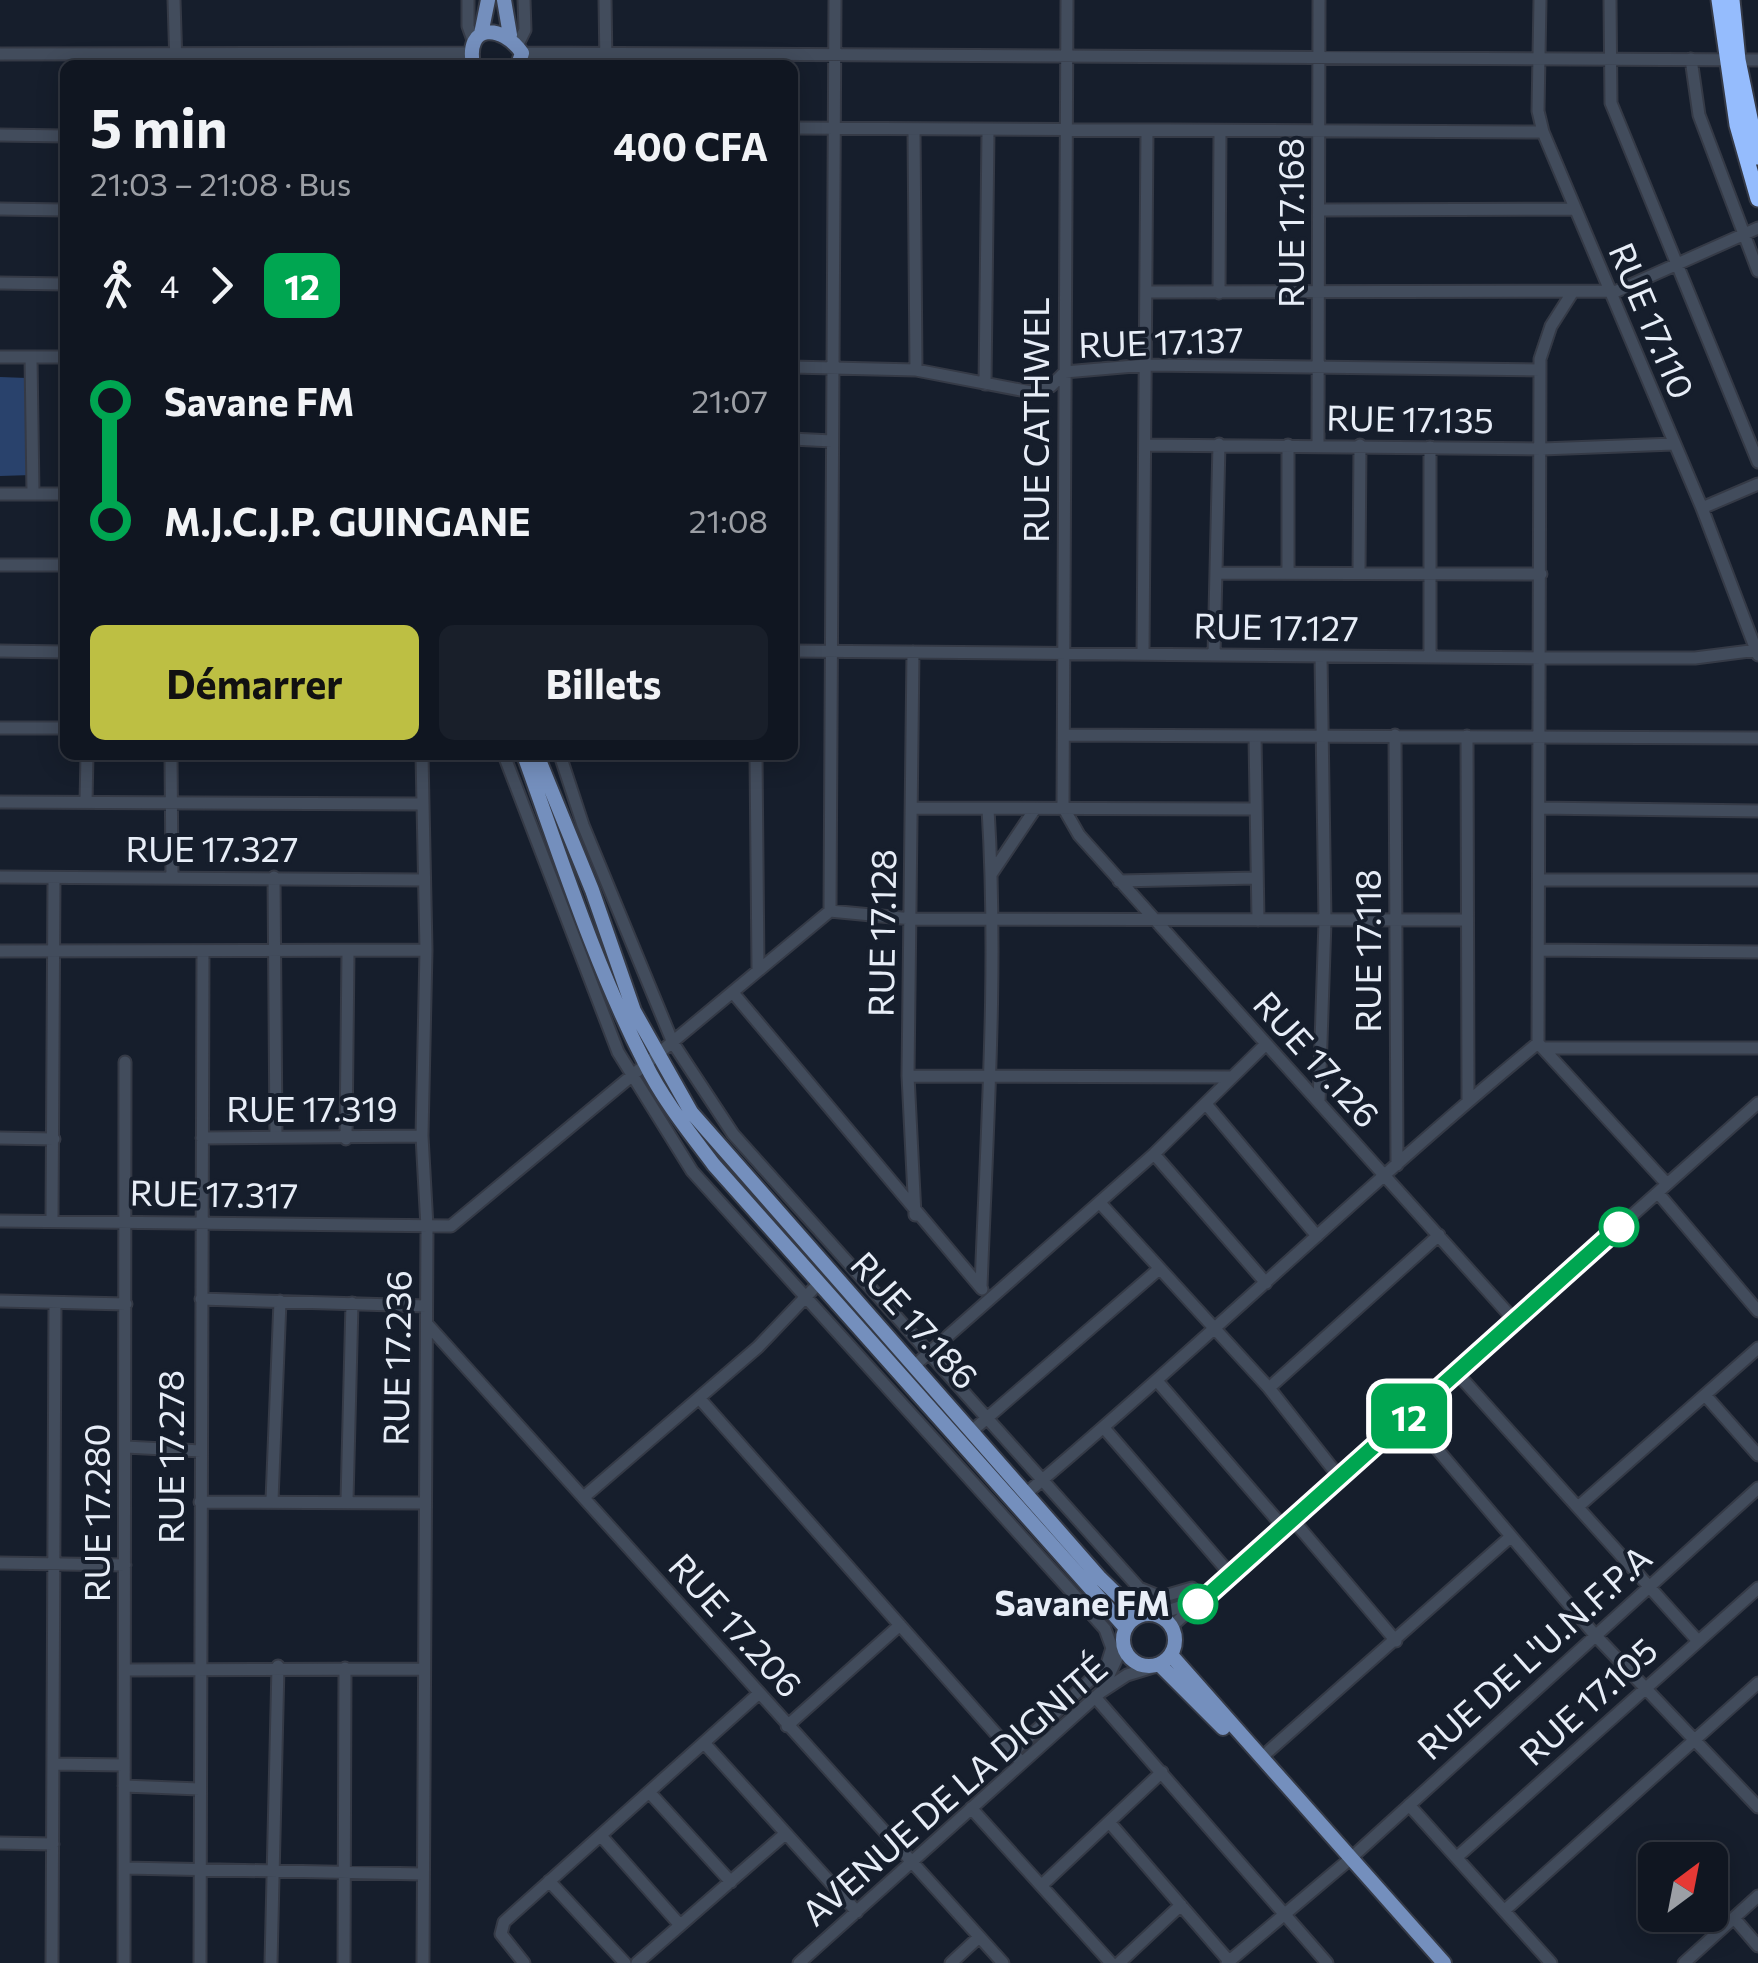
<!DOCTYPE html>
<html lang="fr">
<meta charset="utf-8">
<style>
body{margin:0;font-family:Commissioner,sans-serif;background:#191f2a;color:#f1f3f6;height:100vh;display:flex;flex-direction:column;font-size:38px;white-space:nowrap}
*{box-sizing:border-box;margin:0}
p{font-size:32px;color:#9c9fa5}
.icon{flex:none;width:55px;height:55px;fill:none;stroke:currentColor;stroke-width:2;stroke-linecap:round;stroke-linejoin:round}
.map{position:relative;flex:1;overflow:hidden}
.details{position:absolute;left:60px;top:60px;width:738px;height:700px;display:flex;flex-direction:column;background:#101621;border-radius:15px;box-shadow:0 5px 25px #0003,0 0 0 2px #30353f}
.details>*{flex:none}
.badge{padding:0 20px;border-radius:15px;font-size:35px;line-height:65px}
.needle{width:65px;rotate:32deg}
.controls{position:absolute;left:1638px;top:1842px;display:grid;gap:20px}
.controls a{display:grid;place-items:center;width:90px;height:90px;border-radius:15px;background:#101621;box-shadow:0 5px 25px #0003,0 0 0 2px #30353f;font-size:50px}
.map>.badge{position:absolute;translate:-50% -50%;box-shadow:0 0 0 5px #fff}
.legs{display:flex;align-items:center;gap:15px;height:110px;padding:0 30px;font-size:32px}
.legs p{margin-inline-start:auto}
.head{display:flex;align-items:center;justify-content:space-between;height:170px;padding:0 30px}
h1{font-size:55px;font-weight:700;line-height:75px}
.primary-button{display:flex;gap:20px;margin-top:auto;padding:20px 30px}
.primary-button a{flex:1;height:115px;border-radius:15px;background:#bdbf43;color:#111;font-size:40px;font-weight:700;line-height:115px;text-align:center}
.primary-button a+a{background:#191f2a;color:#f1f3f6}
ul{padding:0 30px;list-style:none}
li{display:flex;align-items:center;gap:35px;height:120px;font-size:38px}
li i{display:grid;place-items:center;width:15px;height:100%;margin:0 12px;background:currentColor}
li i::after{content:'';width:25px;height:25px;margin:-12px;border:8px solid;border-radius:50%;background:#101621}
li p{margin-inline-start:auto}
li:first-child i{background:linear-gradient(#0000 50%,currentColor 0)}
li:last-child i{background:linear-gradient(currentColor 50%,#0000 0)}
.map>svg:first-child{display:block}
.garden{fill:#29426c}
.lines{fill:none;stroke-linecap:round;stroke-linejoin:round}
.minor-casing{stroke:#353a46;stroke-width:15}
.major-casing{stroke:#353a46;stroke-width:18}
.highway-casing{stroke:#353a46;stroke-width:19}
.minor{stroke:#424c5c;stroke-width:11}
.major{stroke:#748fbd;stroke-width:14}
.highway{stroke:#95bcfd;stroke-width:15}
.line-1-casing{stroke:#fff;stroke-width:22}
.line-1{stroke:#00a651;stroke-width:15}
.stop-1-dot{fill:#fff;stroke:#00a651;stroke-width:5}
.labels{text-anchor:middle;stroke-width:8;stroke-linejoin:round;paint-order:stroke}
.street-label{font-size:35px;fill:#e7edf7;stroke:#161e2c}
.stop-label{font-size:35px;font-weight:bold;fill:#e7edf7;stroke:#161e2c;text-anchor:end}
</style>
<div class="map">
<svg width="1758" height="1963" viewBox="0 0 1758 1963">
<rect width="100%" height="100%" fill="#161e2c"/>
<!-- garden -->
<path class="garden" d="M0,377l27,1 5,97 -32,1z"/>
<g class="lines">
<defs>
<path id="minor" d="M174,0l2,65
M468,0v26l6,17
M605,0l1,65
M1067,0l-4,807 16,28 435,485
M1540,0l-2,111 5,21 159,376 56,147
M1610,0l1,103 147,359
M517,46l8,-16 -1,-30
M522,53l1236,7
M0,54l470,-1
M1691,59l8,56 59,156
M792,128l751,4
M914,131l2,239
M0,135l65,1
M0,209l65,1
M1320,210l253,-1
M0,283l65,1
M1146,292l471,-1 141,-63
M1219,293l1,-161
M1572,293l-21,33 -11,33 -2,684 129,141
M0,357h65
M31,357l2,136
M792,367l124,3 115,22 20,-6 14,-14 81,-7 394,5
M985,384l3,-252
M792,439l40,2
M1146,445l396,4 132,-5
M1288,445v128
M1318,446l1,-446
M0,494h65
M1702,508l56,-24
M0,565h65
M1217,573l324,1
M1359,573l1,-128
M0,651l65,1
M792,651l750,7h153l63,-8
M913,652l-5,424 7,139
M1143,654l4,-524
M1214,655l5,-211
M1430,657v-210
M0,728h65
M1064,735l694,3
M1395,735l2,430
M1467,736l1,364
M1255,737l3,183
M171,755l1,121
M422,755l4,195 -4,186 5,91 -4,736
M504,755l114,297 74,119 413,458 7,19 -5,16 -94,88
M560,755l23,70 90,218 60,91 406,454 22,9 31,-9
M756,755l2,214
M0,802l422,2
M86,802l1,-47
M913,808l341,1
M1539,808l219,3
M992,873l43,-64
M0,877l424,3
M274,877l2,260
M1540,880h218
M1119,881l137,-3
M830,911l5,-911
M1541,950l217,2
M0,951l426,-1
M734,994l248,295
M1543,1048h215
M908,1076l323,1
M1319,1102l6,-181 -4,-265
M1206,1104l111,132
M0,1138l54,1
M202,1138l220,-2
M346,1139l2,-187
M1154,1154l112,129
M1658,1193l100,118
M1100,1203l169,185 71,90
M52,1220l2,-342
M0,1221l451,5 379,-315 82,8 553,1
M981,1287c6,-159 17,-319 7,-478
M201,1299l225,7
M0,1301l126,3
M427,1324l576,639
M914,1366l240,-212 111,-109
M1457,1373l241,268
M1158,1382l126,146
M1269,1388l170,-153
M1705,1395l53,60
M699,1398l322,364
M1409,1416l186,219 163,172
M1104,1428l127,147
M972,1431l187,-162
M126,1447l75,4
M1028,1492c174,-146 335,-305 510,-449
M585,1496l173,-149 61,-64
M272,1500l8,-199
M347,1500l5,-197
M200,1502l223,1
M1579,1506l179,-158
M1293,1520l103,121
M0,1563l125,2
M1156,1615l38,-13
M1172,1626l586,-523
M126,1670l296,-1
M1103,1688l20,-43
M1095,1697l232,266
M787,1726l113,-101
M705,1744l152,168
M1261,1758l247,-219
M53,1764l71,1
M124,1786l75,3
M650,1793l81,89
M1409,1805l142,158
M971,1808l140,155
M1109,1822l120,139
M602,1837l78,88
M0,1843l53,1
M1457,1857l301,-269
M125,1868l298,6
M549,1881l76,82
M1042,1885l120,-113
M1505,1910l253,-227
M1734,1918l24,28
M52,1963l3,-660
M124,1963l1,-901
M200,1963l3,-1012
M271,1963l7,-297
M344,1963l1,-295
M524,1963l-23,-29 3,-12 253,-227
M637,1963l148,-129
M799,1963l302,-271 26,-17 23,-7
M951,1963l27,-25
M1119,1963l62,-58
M1227,1963l123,-104 408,-371
M1684,1963l74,-67"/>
<path id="major" d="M504,0l6,35
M481,34l7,-34
M473,65c-8,-42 29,-41 49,-12l-4,12
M524,755c37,103 71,211 121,308 18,37 45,70 69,102l411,462
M537,755l55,135 42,121 57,101 409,466 38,37
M1123 1640a26 26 0 1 1 52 0a26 26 0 1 1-52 0Z
M1171,1655l273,308
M1160,1665l63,63"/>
<path id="highway" d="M1719,0l18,125 21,74
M1732,0l6,60 20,97"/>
</defs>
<!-- minor casing -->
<use href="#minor" class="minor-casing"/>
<!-- major casing -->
<use href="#major" class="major-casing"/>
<!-- highway casing -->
<use href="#highway" class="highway-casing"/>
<!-- minor -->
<use href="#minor" class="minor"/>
<!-- major -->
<use href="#major" class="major"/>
<!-- highway -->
<use href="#highway" class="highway"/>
</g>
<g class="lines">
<defs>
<path id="line-1" d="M1198,1604l421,-377"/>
</defs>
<!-- line-1 casing -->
<use href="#line-1" class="line-1-casing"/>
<!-- line-1 -->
<use href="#line-1" class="line-1"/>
</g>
<!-- markers -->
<g class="stop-1-dot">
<circle cx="1619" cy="1227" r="18"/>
<circle cx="1198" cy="1604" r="18"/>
</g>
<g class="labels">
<!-- street labels -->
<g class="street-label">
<text transform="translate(1292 223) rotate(-90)" y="12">RUE 17.168</text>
<text transform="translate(1651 321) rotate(67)" y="12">RUE 17.110</text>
<text transform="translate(1161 343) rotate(-2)" y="12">RUE 17.137</text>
<text transform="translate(1037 420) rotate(-90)" y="12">RUE CATHWEL</text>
<text transform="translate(1410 420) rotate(1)" y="12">RUE 17.135</text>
<text transform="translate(1276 628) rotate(1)" y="12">RUE 17.127</text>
<text x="212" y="862">RUE 17.327</text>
<text transform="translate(883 933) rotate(-89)" y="12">RUE 17.128</text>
<text transform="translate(1369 951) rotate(-90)" y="12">RUE 17.118</text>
<text transform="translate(1316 1060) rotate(48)" y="12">RUE 17.126</text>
<text x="312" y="1122">RUE 17.319</text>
<text transform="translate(214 1195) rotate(1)" y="12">RUE 17.317</text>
<text transform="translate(914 1321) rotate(48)" y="12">RUE 17.186</text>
<text transform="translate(398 1358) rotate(-89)" y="12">RUE 17.236</text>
<text transform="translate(172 1457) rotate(-90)" y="12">RUE 17.278</text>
<text transform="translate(98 1513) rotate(-90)" y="12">RUE 17.280</text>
<text transform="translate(735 1626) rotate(48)" y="12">RUE 17.206</text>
<text transform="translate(1535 1653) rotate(-42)" y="12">RUE DE L'U.N.F.P.A</text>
<text transform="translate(1589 1702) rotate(-42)" y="12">RUE 17.105</text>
<text transform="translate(955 1791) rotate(-41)" y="12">AVENUE DE LA DIGNITÉ</text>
</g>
<!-- stop labels -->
<g class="stop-label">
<text x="1170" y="1616">Savane FM</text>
</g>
</g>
</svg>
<div class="controls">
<a><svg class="needle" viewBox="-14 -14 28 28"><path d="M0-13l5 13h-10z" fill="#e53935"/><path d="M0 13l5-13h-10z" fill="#9c9fa5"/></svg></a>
</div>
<b class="badge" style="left:1409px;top:1416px;background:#00a651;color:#fff">12</b>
<section class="details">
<div class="head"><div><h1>5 min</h1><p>21:03 – 21:08 · Bus</p></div><b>400 CFA</b></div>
<div class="legs"><svg class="icon" aria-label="walk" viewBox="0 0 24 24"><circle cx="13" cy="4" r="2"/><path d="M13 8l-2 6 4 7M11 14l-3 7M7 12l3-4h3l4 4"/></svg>4<svg class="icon" aria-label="forward" viewBox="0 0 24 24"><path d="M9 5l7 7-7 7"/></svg><b class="badge" style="background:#00a651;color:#fff">12</b></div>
<ul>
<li><i style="color:#00a651"></i><b>Savane FM</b><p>21:07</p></li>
<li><i style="color:#00a651"></i><b>M.J.C.J.P. GUINGANE</b><p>21:08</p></li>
</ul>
<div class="primary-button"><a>Démarrer</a><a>Billets</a></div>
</section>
</div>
